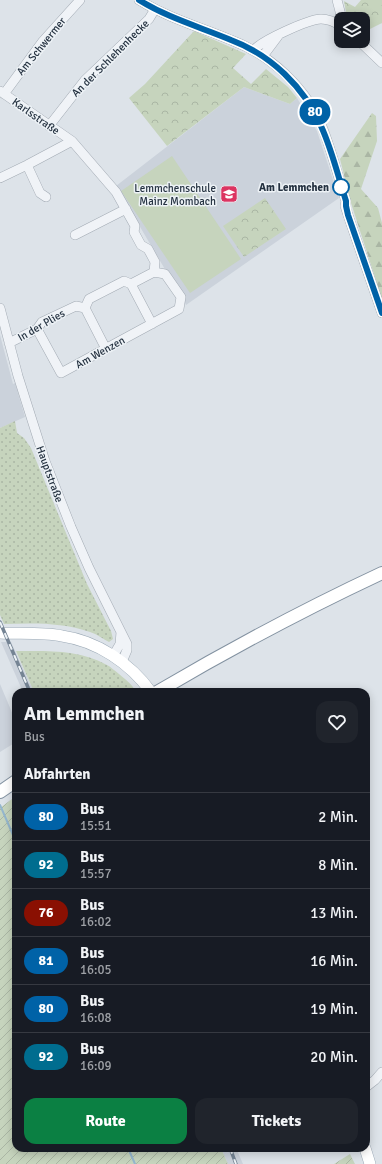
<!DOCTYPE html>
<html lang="de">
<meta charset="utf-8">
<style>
body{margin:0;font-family:Signika,sans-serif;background:#20242c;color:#f1f3f6;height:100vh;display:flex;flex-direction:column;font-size:15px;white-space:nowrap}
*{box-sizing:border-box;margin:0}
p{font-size:13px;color:#9ea1a6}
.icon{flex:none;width:22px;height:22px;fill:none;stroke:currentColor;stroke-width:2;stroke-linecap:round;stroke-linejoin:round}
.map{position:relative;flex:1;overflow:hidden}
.panel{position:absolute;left:12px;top:688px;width:358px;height:464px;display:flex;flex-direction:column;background:#171b24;border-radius:12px;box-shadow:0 2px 10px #0003}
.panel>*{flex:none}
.badge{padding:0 8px;border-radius:13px;font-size:14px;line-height:26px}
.controls{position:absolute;left:334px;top:12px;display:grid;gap:8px}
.controls a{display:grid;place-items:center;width:36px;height:36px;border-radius:8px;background:#171b24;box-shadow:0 2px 10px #0003;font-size:20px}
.map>.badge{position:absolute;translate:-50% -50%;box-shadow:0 0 0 2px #fff}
h2{padding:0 12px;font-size:15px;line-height:36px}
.round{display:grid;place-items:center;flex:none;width:42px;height:42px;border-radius:12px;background:#20242c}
.summary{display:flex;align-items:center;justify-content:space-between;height:68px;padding:0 12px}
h1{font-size:19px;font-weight:800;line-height:30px}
.primary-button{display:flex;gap:8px;margin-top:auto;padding:8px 12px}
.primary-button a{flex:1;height:46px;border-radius:12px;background:#0b8043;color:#fff;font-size:16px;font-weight:800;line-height:46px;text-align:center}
.primary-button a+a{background:#20242c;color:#f1f3f6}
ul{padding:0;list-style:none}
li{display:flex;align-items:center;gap:12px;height:48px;padding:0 12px;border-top:1px solid #363941}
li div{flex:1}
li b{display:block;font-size:15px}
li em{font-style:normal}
li .badge{min-width:44px;font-weight:700;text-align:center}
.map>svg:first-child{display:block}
.built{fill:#cbd2db}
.grass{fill:url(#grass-dots)}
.forest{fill:url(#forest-firs)}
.park{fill:url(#park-crowns)}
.garden{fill:url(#garden-furrows)}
.pitch{fill:#c6d4bd}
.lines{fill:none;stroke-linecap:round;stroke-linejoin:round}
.stream{stroke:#94b6cd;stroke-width:2}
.minor-casing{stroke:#a2aab3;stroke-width:10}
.major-casing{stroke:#9ba9b6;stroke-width:12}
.highway-casing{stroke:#8392a1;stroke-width:14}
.minor{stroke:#f0f3f7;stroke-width:9}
.major{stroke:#fff;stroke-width:11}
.highway{stroke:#fff;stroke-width:12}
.rail-casing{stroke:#758494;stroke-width:3.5}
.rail{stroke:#edf2f6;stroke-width:2;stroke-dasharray:6;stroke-linecap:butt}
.line-casing{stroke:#fff;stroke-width:9}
.line{stroke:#0062a7;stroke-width:6}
.stop-dot{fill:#fff;stroke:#0062a7;stroke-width:2}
.labels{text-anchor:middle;stroke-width:3;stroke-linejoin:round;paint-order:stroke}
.street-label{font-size:11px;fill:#253241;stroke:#edf2f6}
.stop-label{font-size:11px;font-weight:bold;fill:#253241;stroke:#edf2f6;text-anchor:end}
.poi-label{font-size:11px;fill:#253241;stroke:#edf2f6;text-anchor:end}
</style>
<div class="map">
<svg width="382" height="1164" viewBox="0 0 382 1164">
<defs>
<pattern id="grass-dots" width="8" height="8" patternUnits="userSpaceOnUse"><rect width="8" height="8" fill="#c6d4bd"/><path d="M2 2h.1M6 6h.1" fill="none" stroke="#aab6a4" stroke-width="1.8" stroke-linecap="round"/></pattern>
<pattern id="forest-firs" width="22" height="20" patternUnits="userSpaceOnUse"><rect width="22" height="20" fill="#c6d4bd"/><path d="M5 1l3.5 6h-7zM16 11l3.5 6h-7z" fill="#aab6a4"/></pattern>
<pattern id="park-crowns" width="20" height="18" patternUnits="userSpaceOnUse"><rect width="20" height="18" fill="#c6d4bd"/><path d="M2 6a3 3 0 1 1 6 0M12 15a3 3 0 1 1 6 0" fill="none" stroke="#aab6a4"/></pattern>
<pattern id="garden-furrows" width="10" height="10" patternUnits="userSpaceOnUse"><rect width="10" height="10" fill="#c6d4bd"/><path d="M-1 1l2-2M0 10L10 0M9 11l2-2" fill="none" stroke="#aab6a4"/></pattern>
</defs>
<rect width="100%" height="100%" fill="#dde3e9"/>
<!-- built -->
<path class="built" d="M244,87l46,17 7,-6 20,33 22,67 -153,107 -70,-119z
M0,335l13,49 2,-1 10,34 -25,11z
M1,642h10l23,50h-11z
M0,684l16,38v20l-16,10z
M221,1148h15l7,16h-15z"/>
<!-- grass -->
<path class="grass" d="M15,421l2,12 7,5 7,10 56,136 24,47 2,8 -4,3c-6,-3 -12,-8 -19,-10 -28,-10 -58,-9 -86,-8l-4,-9v-187z
M16,651c30,0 63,-2 91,14 4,2 8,6 12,9 6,5 14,11 17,18h-102z"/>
<!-- forest -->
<path class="forest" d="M372,113l4,3 1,25 -16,48 17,19 4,15v76l-31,-96 -11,-44z"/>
<!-- park -->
<path class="park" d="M361,0h21v23l-18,9 -1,-1v-12h-12l-5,-7 -2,-11 11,6z
M194,31l52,23 -13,14 18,16 15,-15 22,18 9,11 -7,6 -46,-17 -77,59 -38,-48 16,-14z
M265,198l21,31 -42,28 -21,-31z"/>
<!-- garden -->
<path class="garden" d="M16,796v352h205l7,16h-228v-356z
M350,1154l5,10h-21z"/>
<!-- pitch -->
<path class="pitch" d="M172,156l69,103 -51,34 -69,-102z"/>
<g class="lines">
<!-- stream -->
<path class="stream" d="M0,805l16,37
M128,1148l7,16"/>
<defs>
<path id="minor" d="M139,0c29,18 61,27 92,40 40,15 76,48 92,89 9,23 15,48 23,72l-1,5 6,18 31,89
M337,0l5,19
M359,41l23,22
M254,50c7,-9 55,-31 67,-31 7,0 14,3 20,7
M263,56l15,-20
M0,91l72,50 44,51 19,34 -1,6 7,13 7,4 7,13 -1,10 11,2 16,23 -2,12 -118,64 -24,-44
M4,94l39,-53 37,-41
M49,126l36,-46 64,-61 6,-10
M27,165l13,28 6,4
M0,178l27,-13 45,-24
M75,235l51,-26
M131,284l21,40
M0,308l18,68 27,85 26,66 18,41 38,76v6l-5,12
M85,308l21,41
M9,343l28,-14 5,-7 34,-16 9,2 4,-9 35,-18 7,3 23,-12
M113,656l7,-12 1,-12
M366,1087l9,-7 7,-8"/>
<path id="major" d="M0,633c20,1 42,-1 62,3 35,5 68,27 89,56
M365,1148l5,16"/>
<path id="highway" d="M157,692c73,-43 148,-83 225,-119
M0,792l16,-11"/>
</defs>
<!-- minor casing -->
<use href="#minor" class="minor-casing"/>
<!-- major casing -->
<use href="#major" class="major-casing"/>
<!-- highway casing -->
<use href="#highway" class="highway-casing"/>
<!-- minor -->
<use href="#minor" class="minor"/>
<!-- major -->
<use href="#major" class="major"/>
<!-- highway -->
<use href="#highway" class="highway"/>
<defs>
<path id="rail" d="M0,622l30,70
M230,1148l6,16"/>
</defs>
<!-- rail casing -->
<use href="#rail" class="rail-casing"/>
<!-- rail -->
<use href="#rail" class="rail"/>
</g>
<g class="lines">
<defs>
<path id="line" d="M139,0c29,18 61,27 92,40 40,15 73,47 90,86 11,24 17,50 25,75v5l2,9 34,98"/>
</defs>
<!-- line casing -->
<use href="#line" class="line-casing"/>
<!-- line -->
<use href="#line" class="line"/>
</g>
<!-- icons -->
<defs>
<symbol id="school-square" viewBox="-11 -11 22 22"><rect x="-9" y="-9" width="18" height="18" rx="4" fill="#dc3461" stroke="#edf2f6"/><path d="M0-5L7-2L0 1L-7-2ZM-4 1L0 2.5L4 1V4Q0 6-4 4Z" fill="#fff"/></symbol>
</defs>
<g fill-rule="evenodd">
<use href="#school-square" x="219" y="184" width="20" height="20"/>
</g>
<!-- markers -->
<circle class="stop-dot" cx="341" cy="187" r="8"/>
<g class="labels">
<!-- street labels -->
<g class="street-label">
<text transform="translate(41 46) rotate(-51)" y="4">Am Schwermer</text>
<text transform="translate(110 58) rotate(-45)" y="4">An der Schlehenhecke</text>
<text transform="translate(36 116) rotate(35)" y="4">Karlsstraße</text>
<text transform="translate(41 325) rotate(-30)" y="4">In der Plies</text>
<text transform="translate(100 352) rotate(-29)" y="4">Am Wenzen</text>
<text transform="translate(50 474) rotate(70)" y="4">Hauptstraße</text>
</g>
<!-- stop labels -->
<g class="stop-label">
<text x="329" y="191">Am Lemmchen</text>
</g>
<!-- poi labels -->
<g class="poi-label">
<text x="216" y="192">Lemmchenschule<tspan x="216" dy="13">Mainz Mombach</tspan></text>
</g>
</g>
</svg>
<div class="controls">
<a><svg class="icon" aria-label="layers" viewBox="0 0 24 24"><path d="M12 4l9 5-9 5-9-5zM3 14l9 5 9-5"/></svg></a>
</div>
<b class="badge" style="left:315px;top:112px;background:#0062a7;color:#fff">80</b>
<section class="panel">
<div class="summary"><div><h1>Am Lemmchen</h1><p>Bus</p></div><a class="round"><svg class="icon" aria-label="heart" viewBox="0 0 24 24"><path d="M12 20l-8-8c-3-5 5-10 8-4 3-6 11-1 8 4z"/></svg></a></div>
<h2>Abfahrten</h2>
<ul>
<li><span class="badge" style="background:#0062a7;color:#fff">80</span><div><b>Bus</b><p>15:51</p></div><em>2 Min.</em></li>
<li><span class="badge" style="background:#006d8f;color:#fff">92</span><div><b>Bus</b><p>15:57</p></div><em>8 Min.</em></li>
<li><span class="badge" style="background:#8a1002;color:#fff">76</span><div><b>Bus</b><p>16:02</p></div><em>13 Min.</em></li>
<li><span class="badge" style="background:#0062a7;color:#fff">81</span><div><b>Bus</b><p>16:05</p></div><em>16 Min.</em></li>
<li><span class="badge" style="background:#0062a7;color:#fff">80</span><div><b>Bus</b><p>16:08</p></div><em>19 Min.</em></li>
<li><span class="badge" style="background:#006d8f;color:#fff">92</span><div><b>Bus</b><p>16:09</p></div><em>20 Min.</em></li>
</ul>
<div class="primary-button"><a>Route</a><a>Tickets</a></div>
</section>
</div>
